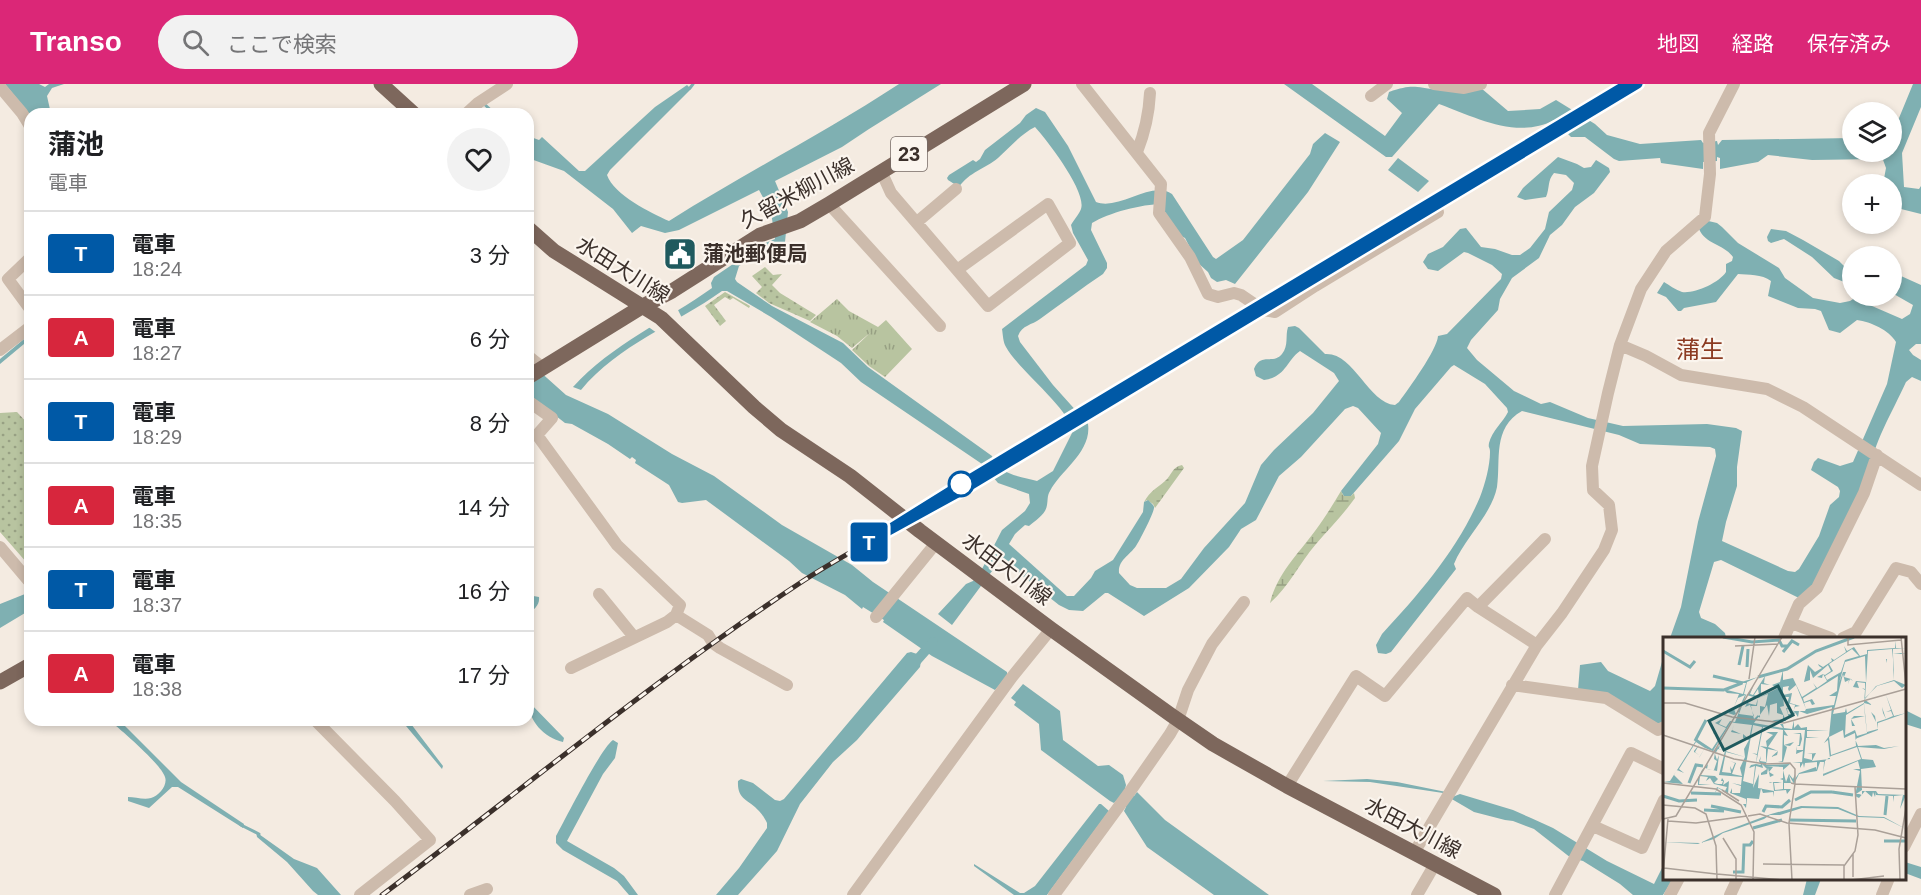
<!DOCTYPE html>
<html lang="ja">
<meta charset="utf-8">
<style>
body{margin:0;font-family:Arial,"Noto Sans JP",sans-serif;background:#f2f2f2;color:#202124;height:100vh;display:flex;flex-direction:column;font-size:22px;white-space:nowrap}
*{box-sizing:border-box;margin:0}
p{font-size:20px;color:#757577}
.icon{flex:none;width:33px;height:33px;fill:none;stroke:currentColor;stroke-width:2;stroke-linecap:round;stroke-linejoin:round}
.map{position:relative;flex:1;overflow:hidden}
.side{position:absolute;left:24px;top:24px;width:510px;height:618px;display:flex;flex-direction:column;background:#fff;border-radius:18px;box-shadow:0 3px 9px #0003}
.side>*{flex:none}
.badge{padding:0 12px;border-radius:4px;font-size:21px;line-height:39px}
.tools{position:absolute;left:1842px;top:18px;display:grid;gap:12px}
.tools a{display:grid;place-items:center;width:60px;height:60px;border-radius:50%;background:#fff;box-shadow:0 3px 9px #0003;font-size:30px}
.map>.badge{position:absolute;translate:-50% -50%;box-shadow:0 0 0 3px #fff}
.round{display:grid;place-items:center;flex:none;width:63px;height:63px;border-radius:32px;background:#f2f2f2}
.headline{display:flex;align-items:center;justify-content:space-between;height:102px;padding:0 24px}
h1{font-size:28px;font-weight:700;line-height:45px}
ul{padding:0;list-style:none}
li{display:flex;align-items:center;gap:18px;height:84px;padding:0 24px;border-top:2px solid #e0e0e0}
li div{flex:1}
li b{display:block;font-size:22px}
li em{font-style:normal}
li .badge{min-width:66px;font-weight:700;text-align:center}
header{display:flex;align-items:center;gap:36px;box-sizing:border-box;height:84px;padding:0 30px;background:#db2777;color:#fff}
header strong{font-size:28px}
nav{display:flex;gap:33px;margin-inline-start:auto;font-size:21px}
.search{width:420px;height:54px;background:#f2f2f2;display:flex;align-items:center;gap:15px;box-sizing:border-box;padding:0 21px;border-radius:33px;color:#757577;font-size:22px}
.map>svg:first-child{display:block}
.grass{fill:url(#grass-tufts)}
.wetland{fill:url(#wetland-marsh)}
.park{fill:url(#park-dots)}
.water{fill:#7fb0b2}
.pier{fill:#f4ebe1}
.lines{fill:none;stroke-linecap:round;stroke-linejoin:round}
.stream{stroke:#7fb0b2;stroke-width:3}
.canal{stroke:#7fb0b2;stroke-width:10}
.minor{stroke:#cdbbac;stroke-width:12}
.major{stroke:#7d675c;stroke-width:15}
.rail-casing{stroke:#3b302b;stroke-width:5}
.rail{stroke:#fbf5ee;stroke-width:3;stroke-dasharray:9;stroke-linecap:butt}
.line-casing{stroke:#fff;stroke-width:14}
.line{stroke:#0059a6;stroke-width:9}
.stop-dot{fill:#fff;stroke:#0059a6;stroke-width:3}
.labels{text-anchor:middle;stroke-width:4.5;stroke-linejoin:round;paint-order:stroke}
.shield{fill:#fbf5ee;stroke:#756b66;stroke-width:1.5}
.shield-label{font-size:20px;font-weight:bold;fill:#3b302b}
.street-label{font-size:21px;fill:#3b302b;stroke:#fbf5ee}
.poi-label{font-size:21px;font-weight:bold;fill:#3b302b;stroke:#fbf5ee;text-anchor:start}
.quarter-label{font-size:24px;fill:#8c3b22;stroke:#fbf5ee}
.inset-river{fill:none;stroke:#7fb0b2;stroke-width:3}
.inset-road{fill:none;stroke:#aaa098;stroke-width:1.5}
.view{fill:#1f5a5e;fill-opacity:0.15;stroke:#1f5a5e;stroke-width:3}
.inset-edge{fill:none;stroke:#3b302b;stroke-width:3}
</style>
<header>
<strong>Transo</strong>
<div class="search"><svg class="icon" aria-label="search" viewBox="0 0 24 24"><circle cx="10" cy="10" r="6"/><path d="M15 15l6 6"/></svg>ここで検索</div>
<nav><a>地図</a><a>経路</a><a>保存済み</a></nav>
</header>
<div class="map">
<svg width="1921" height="811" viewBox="0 0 1921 811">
<defs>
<pattern id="grass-tufts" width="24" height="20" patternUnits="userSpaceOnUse" patternTransform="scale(1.5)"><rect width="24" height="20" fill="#b8c4a0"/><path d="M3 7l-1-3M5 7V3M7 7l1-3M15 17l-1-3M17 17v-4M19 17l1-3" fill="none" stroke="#97a083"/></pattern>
<pattern id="wetland-marsh" width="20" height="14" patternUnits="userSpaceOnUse" patternTransform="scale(1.5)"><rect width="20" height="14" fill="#b8c4a0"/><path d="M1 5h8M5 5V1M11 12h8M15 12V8" fill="none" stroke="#97a083"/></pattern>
<pattern id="park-dots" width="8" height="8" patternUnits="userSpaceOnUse" patternTransform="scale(1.5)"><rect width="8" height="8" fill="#b8c4a0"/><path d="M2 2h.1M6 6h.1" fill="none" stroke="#97a083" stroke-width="1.8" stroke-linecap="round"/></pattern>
</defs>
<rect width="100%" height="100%" fill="#f4ebe1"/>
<!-- grass -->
<path class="grass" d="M837,215l12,12 29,16 8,-7 26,29 -27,28 -16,-11 -17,-16 19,-18 -19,16 -15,-12 -27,-14z"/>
<!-- wetland -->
<path class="wetland" d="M1182,381l2,3 -29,40 -2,-4 -6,-4 -3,2c7,-12 12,-13 21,-21 7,-6 7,-14 17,-16z
M1341,407l3,5h7l3,-3 1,5c-12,17 -26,31 -39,46 -17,20 -27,42 -46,59 7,-29 28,-49 45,-72 10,-13 18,-27 26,-40z"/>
<!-- park -->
<path class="park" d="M765,183l8,8 9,-1 -10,11 8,8 36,22 -6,6 -41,-18 -13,-10 6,-6 -10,-11z
M725,208l25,14 -1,2 -16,-10 -3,2 -5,-3 -11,8 12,16 -6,5 -15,-20z
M17,328l13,14v137h-3l-27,-31v-119z"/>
<!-- water -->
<path class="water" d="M5,0h34l6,3 4,-3h15l-12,4 -5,8 4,18 -21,1z
M899,0h42l-72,45 -27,18 -67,34 13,31 -3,30 -46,24 -4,13 2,3 35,24 71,37 25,24 124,89c5,18 29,21 45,25l16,-10 19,-38c1,-22 -53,-62 -66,-86 -3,-5 -3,-12 -4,-18l84,-64 2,-5 -15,-27 -2,-8c3,-5 8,-11 10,-16 6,-17 -34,-69 -46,-82 -14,7 -25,20 -37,31 -13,11 -29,14 -39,29l-11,-7 -1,-2 2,-3 24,-15 3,2 4,-3 5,-9 35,-27 6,-8 10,-7 9,4 23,34 28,56c23,9 55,-22 76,-8l41,63 3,2 27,-19 67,-86 3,-10 12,-11 15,9 -32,50 -73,92 -9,-4 -9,2 -6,-4 -3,-6 -10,-9 -13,-25 -8,-4 -8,-11 -7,-19c-20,0 -54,9 -70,19l-1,7 16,33v5l-4,6c-21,14 -42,30 -63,45 -8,6 -18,6 -22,17l2,6 33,43 35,39c4,28 -28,47 -38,67 -3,5 -2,9 -3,14 -1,9 -11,15 -18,21l-4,-1 -10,9 -6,10 58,52h7l17,-18 4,-7 18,-11 30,-48 1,-10 4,-2c1,1 6,5 6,7 1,4 -15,35 -18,39 -7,10 -18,14 -17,27l11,12 7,3h29l15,-9 23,-31 41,-45 16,-38 13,-15 39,-37 26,-32 -5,-8 -34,-22c-14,10 -14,26 -36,29l-8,-4 -2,-7c7,-17 19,-4 28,-15 7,-9 3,-18 6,-27l7,-1 4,2 26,26c29,-2 43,49 70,51l4,-3c10,-14 38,-52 39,-66l9,-2 54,-55 1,-5 -10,-9 -24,-12 -4,-1 -26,19 -10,-2 -5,-7 5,-8 15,-7 17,-18 6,-1 15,19 14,2 17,6h8l10,-7 15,-19 4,-17 23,-22 2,-7 -8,-8 -12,-2c-7,8 -4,15 -8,24l-21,3 -8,-3 6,-9 35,-31 19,7 7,4 7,-1 5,-7 13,8 1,4 -16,21 -19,14 -13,18 -12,10 -11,23 -27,20 -12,21 -2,11 -27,30 -4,8 10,12 37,31 27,13 9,-2 38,16 35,8 84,-2 29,4 6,3 -5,36v19l-11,36 -4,19 66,30 7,1 4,-3 20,-33 11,-31 9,-8 1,-6 -2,-4 -27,-17 3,-8 4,-4 22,8 13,-4 34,-78 9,-42c-7,-12 -25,-20 -39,-22l-17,13 -11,-3 -8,-19 -6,-2 -17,-1 -30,-12 3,-15c-9,-7 -23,-6 -33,-7l-22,28 -32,6 -3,3h-3l-12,-14 -9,-4 7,-11c5,3 12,8 18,10 12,2 37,-9 44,-20v-8l6,-3 1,-4c-9,-13 -27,-12 -34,-28l5,-9 13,3 5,4 16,16 41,25 6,10 28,20 27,5 10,-2 8,-5h11v6l3,4 30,13 8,-5 3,-9 -21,-12v-16l9,-1 20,9v59h-5l-7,6 4,5 8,5v21l-9,-4 -6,5c-14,31 -33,61 -38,95l-49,109 -18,13 -80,-39 -7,2 -15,50 2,6 14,6 10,9 1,5h-56l11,-31 17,-85 18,-66 -1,-7 -5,-2 -70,-3 -21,-9 -97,-24c-30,17 -21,49 -25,76 -5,27 -33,52 -43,77l2,5 -65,83 -5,2 -8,-1 -2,-8 6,-11c38,-41 76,-85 98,-137 5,-13 10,-31 10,-45 0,-6 -2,-3 -1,-9 3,-12 14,-21 19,-31l-1,-4 -22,-24 -31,-19 -3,2 -36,42 -16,32 -48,55h-7l-3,-5 37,-47 3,-11 -23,-25 -5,-2 -8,3 -44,48 -22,19 -23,44 -15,9 -12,18 -40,41 -45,28 -36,-23h-3l-22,18 -14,-1 -10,-5 -58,-46 -49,66 -14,-11 28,-30 7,-3 9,-12 20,-39 23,-19 5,-8 -1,-9 -31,-11 -16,-19 -121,-82 -20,-19 -70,-46 -44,-26h-5c-46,33 -104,54 -141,99l-8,-3c39,-43 93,-66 139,-99l-1,-5 3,-6 47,-32 14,-6 -4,-27 -12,-22 -80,40 -14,3 -24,-7 -9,7 -19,-24 -49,-38 -36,-13v-22l11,4 3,-3 37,34h6l70,-64 32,-22 4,4 -81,81 -3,5c7,20 44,38 62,46 76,-48 155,-88 230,-137z
M1284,0h28l73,52 17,-23 -15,-14 2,-7c24,-8 25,-5 49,-2 14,1 29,-1 43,-2l27,23 32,-2 16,-9 39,24 12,11 33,9 61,-4 2,3 14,-2 1,4 4,-5 130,-2v14h40v-17l21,-51h8v23l-19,46 2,34 15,2 2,-3v28l-24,-6 -5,2v-26h-9l3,-16 -4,-11 -4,2 -66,1 -44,-5 -10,7 -38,7v-11l-3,-1v4l-14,1v7l-42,-6 -1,-5 -41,3 -5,-2 -29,-22h-14l-17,-17c-37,20 -79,-3 -115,-16l-47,53h-6z
M1398,74l31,23 -11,11 -30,-22z
M1771,145l15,2 17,9 36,21 13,13v11l-18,-7 -22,-21 -28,-18 -13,4 -3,-2 -1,-4z
M30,250v5l-30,25v-5z
M528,277l38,34 42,19 64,40 42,22 68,49 70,40 21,17 134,90v4l-12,14 -63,-34 -49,-34 1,-2 -21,-13 -1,2 -17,-14 -43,-22 -13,-12 -83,-61 -24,3 -4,-1 -9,-17 -34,-22 1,-3 -4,-3 -2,2 -22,-15 -36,-20 -7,-1 -37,-29z
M30,508v18l-30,18v-24z
M528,511l11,2c1,8 -5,13 -11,16z
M911,568l6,2 4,7 -1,6 -63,73 -24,22 -33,42 -23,47 -39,44h-22l23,-27 28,-40v-5c-2,-4 -5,-9 -8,-12 -11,-12 -22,-11 -21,-30l3,-2 12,4 22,17 5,1 4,-2 123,-146z
M1664,571v74l-86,-39 2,-25 21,-3 7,9 42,20 5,-5z
M1023,600l37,27 3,29 35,26 11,-1 14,10 3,10 -1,4 9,7 3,-4 28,28 104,75h-55l-67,-48 -23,-36 2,-4 -10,-6 -2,2 -4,-2 -69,-51 -2,-26 -25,-19 2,-3 -5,-4z
M528,617l36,37 -1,4c-19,-4 -35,-22 -35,-41z
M1905,626l16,8v11l-16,-5z
M109,636h10l62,62 63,42 -1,4 -65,-41h-6l-23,21 -21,-7v-4c7,0 16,3 23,1 8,-2 17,-13 14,-21 -4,-13 -44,-47 -56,-57z
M401,636h7l35,46 -1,3z
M613,656l5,3 -3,15 -12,16 -36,67 47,27 10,8 14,19h-9l-12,-14 -54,-31 -7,-7v-7c10,-18 45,-88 57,-96z
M1367,695l30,3 49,10 -3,1 -73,-11 -47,-1z
M1460,710l53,16 18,8 22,10 54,33 47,23 10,-20v14l9,1 -10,16h-30l-13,-11 -37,-23 -12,-3 -37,-29 -21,-8 -8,-1 -31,-8 -24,-14z
M1099,720h2l8,7 -62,84h-33l-40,-29v-2l46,29h4l11,-7z
M256,748l38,27 23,9 24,27h-23l-5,-4 -26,-29 -30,-25z
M1905,778l16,5v12l-16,-6z
M1807,795h14l-6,16h-12z"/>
<!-- pier -->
<path class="pier" d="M677,224l5,10 -25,15 -10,-7z"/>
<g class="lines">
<!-- stream -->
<path class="stream" d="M690,4l3,-4
M483,19l12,11
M241,741l18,9"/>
<!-- canal -->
<path class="canal" d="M910,584l23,-26"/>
<!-- minor -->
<path class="minor" d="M1082,0l79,100 -2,29 31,44 18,37 10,3 16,-4 7,2 22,15 12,2 40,-26 123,-74
M1434,0l30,4 17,-4
M0,3l22,26 8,13
M1371,12l16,-12
M466,30l12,-11 29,-19
M1137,68c8,-20 12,-38 13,-59
M881,87l10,22 97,113 82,-63 -22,-39 -91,66
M829,120l111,122
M917,138l39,-33
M30,174l-22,21 22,30
M1620,261l26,11 35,19 86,14 36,18 118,78
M0,266l30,-23
M528,272l15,12
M528,317l24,17 -15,17 80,110 63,60 -4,10 -9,7 -96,46
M0,463l28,33
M599,510l35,43
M1478,523l59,38
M676,531l32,20 5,8 7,5 67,37
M876,533l60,-74
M1791,539l40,15
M1784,554l15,-34 18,-16 47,-95 13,-38
M1843,554l13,-6 40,-64 15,4 10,12
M1512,601l94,13 52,32 6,-3
M315,636l80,81 35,39 -70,55
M1287,702l69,-110 29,20 82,-98 11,9 67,-68
M1593,742l49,22 22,-48
M1904,763l17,-33
M1414,769l123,-208 25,-32 42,-63 8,-20 -3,-25 -16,-15 -1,-24 16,-73 12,-48 21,-56 25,-38 39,-34 5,-43 -1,-41 25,-49
M470,811l17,-6
M853,811l159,-218 39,-48
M1054,811l77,-105 39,-56 8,-14 10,-30 24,-46 32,-42
M1417,811l18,-31
M1555,811l76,-142 33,16
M1670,811l9,-17
M1730,811l8,-17
M1882,811l7,-17"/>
<!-- major -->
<path class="major" d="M381,0l33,30
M528,144l26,23 107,67 93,89 27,23 69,46 70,55 131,98 120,86 42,29 74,42 207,109
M528,293l115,-71 29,-15 88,-56 40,-14 29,-17 195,-120
M0,598l30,-17"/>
<defs>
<path id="rail" d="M382,811c140,-105 275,-218 421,-314 52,-34 108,-61 162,-92l673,-405"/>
</defs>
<!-- rail casing -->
<use href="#rail" class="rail-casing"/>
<!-- rail -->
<use href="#rail" class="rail"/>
</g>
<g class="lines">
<defs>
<path id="line" d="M1627,0l-666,400 -96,60 100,-55 673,-405"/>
</defs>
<!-- line casing -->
<use href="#line" class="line-casing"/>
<!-- line -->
<use href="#line" class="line"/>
</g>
<!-- icons -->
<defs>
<symbol id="civic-square" viewBox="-11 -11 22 22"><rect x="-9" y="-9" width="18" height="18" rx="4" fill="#1f5a5e" stroke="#fbf5ee"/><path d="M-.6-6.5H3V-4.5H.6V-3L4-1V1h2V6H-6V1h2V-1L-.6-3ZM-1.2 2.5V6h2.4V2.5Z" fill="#fff"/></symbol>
</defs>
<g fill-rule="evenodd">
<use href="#civic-square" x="661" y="151" width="38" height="38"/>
</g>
<!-- markers -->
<circle class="stop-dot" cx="961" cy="400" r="12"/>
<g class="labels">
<!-- shield labels -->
<rect class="shield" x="891" y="53" width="36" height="34" rx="4.5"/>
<g class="shield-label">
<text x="909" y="77">23</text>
</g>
<!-- street labels -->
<g class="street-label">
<text transform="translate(797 109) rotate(-28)" y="7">久留米柳川線</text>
<text transform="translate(623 186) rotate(32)" y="7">水田大川線</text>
<text transform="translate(1007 485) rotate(37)" y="7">水田大川線</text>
<text transform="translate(1413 744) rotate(28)" y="7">水田大川線</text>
</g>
<!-- poi labels -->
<g class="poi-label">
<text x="703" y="177">蒲池郵便局</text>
</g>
<!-- quarter labels -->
<g class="quarter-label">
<text x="1700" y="274">蒲生</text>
</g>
</g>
<!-- overview -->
<g transform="translate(1663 553)">
<rect width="243" height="243" fill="#f4ebe1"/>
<path d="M232,4l1,7h10l-13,1v5l8,-1 5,1h-13l1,26 12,5 -4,3 -8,-7 -17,5 -13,13 8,6 -8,-2 3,29 11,-3 -1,-7 9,-3 -3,-6 -8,3 1,6 -5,-10 4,4 8,-3 -1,-6 4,12 7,-3 -2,-5 -5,1 5,-2 -5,-15 8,21 12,-3 -28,10v7l-23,9 3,7 18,-1 8,3 15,-2 -15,3 -26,-2 4,12 11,1 3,7 -15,2 1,21 -6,4h3l3,1v-4h14l2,3 28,1 -6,14 3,-14 -9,1 -1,6v-6l-17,-1v-3l-1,5 -2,-5 -1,5 -7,-6 -6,7 -4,-2 5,-25 -7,-2h7l-2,-8 -35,15 1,-14h-4l-3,9 -18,3 -5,10 -5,-9 2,8h-7v6h7l-4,5 -1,-4 -12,1 -1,6v-5l-10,1 -2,-5 -2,11 -12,-1 -1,10 -3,-4h3v-5l-16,-6 2,-5v5h8l1,-7 -9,-3 9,2 1,-8 -23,-2 6,-24 -7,-2 -3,5 2,6 2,-5 -2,16 -12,-3 -5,7 15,1 3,3 -4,4 4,1h4l1,-3h-2l1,-3 2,3 -1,4 6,-4 -1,13 -10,-6 -3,5 2,-6 8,4 2,-4 -13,-3 -4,-6 -4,3 2,-4 -8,-1 -1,8h12l-13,1v-7l4,-8 6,-6 -1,5 7,1 3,-9 -3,-2 1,-7 -10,-4 -6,10 1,-2 -4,-3 -2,-1v-1l4,-5 1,-1 -4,7 5,4 5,-8 -9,-6 -17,27 5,4 -7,-3 -3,5 9,9 -20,-2 7,-1 27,-42 15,10 14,-21 -11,-5 -2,5 2,1 -1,4 -1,1 2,-5 -2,-1 2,-5 7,-4 -3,5 7,3 4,-6 5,1 4,-10 -5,3 -6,-2 6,-4 2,5 9,-19 -7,3 -4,9 5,-13 -12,-1 -4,-4 20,5 3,-11h-8l20,-6 -11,5 -3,12 3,1 6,-8 -3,7 3,1 12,-19 -1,7 6,2 -9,-1v9l-2,2 -1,-6 -4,6 6,2 18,-9 -6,-3 8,-3 3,-12v10l10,-2 9,19 14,-9 -3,-5 4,5 10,-7 -4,-7 -1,4 -5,-1 6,-3 2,1 6,-4 -3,-6 -15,13 -3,-8v10l-6,2 4,-17 7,7 7,-4 -3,-2 -1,-2 5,3 9,-6 -1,-3 3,2 12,-8 -2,-6 3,5 7,-4 6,9 7,-2v-4l28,-2zM189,12l7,7 -14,4 -4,12 -14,8 -2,-4 8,-5 -4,-7zM229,12l1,10h-7l1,4v-4h6v11h-7h7l1,10 -18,6 -11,13 3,-48zM202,19l1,26 -10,-1 -3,6 6,1 -2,-6 8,1v6l-3,-1 3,2 -1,13 -17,10 -1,-5 -1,4 -12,2 10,-40 2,8 4,-2 -1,4 2,-5 3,2 -2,-2 -7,-2 2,-5h-3l-4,11 6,-21zM175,39l-1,15 -8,5h7l-2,9 -28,4 -2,-6 6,-2 2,4 3,-1 -3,-5 -8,3 -1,-4zM133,48l10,24 -1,2h-11v-4l6,-1 -10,-3 2,-10 -9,2v-8l6,-1 -1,3 1,2zM105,57l-3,13 -5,-1v12l-2,-3 -4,4 -3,-13h6l1,-8zM83,58l12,3 -2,7 -9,-2 -2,4 5,-2 4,11 -15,-2zM120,60h6l-2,6 8,2 -2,9h-5l-1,-5h4l-5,-1 3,10 6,-4 -1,-3 4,6 1,-6 8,3 25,-7 -3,29 -5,7 4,-3 2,19 -18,2 4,-8 -9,1h5v6l-8,-2 2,-20 13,-1h-12v-6l22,-1h-22v-12v9l-6,1 -3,-4 -4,4v-8l-2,9 -8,-1 -1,-4h-3l3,4 -29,-5 13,-18 2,11 1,-11 7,-2v10l6,2v4l-8,1 -6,2 17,-1 -6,-14 4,-1zM201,67l1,12h-11l-3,3 1,7h3l-4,-7 14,-3 2,17 -10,3 -2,-6 -10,5 1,-20zM68,85l4,1 -4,9 10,2 -9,-4 3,-7 17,2 -3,14 -6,-5v4l6,2 -5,9 1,8 -26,-8 1,-4 -7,6zM90,88l9,2 -5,27 -5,-1 5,2 -1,9 -5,1 -2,3 6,-2 -2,18 -10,-3zM100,90l20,3 -1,31h-4l5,1 4,-15 -3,-2 6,1 4,-4 -10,3v-10l4,1 -4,-6h21l-2,20h-6v-4h3l2,-7 -1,-6h-8l7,1 -1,11 -2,1 -1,8 7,-3 -1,11 -10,1h8v5l3,-5 1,5 1,-5 12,-1v8l-1,-3 -17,6 -4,6v-5l-2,5 -4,-5 -3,8 -3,-12 7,-6 -24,1 2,-16 10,2 -7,6 6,-2 1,-4 -10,-4 10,-15h-12l7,3 -7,6 1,6 -7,-1 6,3v13l-6,-1 1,-5 -2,5 2,4 -5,-1zM180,93l1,8 11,-5 1,13 -25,9 -2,-18zM194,110l4,12 -38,15 2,-13 6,-5zM63,115l19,5 -5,11 2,8 -10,-2 4,-11 -6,-2 5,2 -3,7 -2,-4 1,7 -9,-1zM99,127l5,5 -6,4v2l6,-1 1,-6 2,9 4,-2 -5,-3 4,-5 -7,-1 17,1v11l-3,1 3,1v9l-8,1 -1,-7h8l-5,-1h-7l-1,1 4,-1 1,9 -16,-3 1,-14 -6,14 3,-22 7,2zM138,169l37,1 21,9 25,1 22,12 -22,-11 -26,-1 -20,-8 -36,-1 -22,7h-10l-6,4 -25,9 -16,5 -9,6 -14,4 -2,1 -35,-2 37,1 23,-11 48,-18z" fill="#7fb0b2" fill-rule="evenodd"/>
<path class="inset-river" d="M60,0l29,5 27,-2 3,6h5M0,14l27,16 5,-6M120,15l9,-11 7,4M76,28l4,-19M84,30l1,-18M50,39l30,7M95,40l29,-8 29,-18 38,-14M0,51l61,2M61,53l18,-7M32,104l11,-21M26,146l7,-18 7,1M169,155l21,3M28,156l30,1M0,159l16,5 18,-1M132,163l16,-8h21M48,169l30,6M41,173l20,1M100,175l3,-6 16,1 8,-7M222,178l2,-19M126,183l67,1M90,191l29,-8M221,204h22M70,235h10l1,-27h6l3,-4"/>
<path class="inset-road" d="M185,0v8l53,-5M238,0l5,48M72,9l43,-2M86,42l6,-42M0,66h22l47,14 52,6 122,-34M0,98l71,24 31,5 25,-1 5,6v15l-4,-1M0,146l53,6 25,16 13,27 -1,48M59,153l17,11M0,168l32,3 11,6 10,32 1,34M85,179l12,-2 27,9 88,7 31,8M0,182l13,-3 106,-179M5,184l28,2 51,-7M126,186l6,-39 111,5M126,187l3,56M60,201l13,21v21M100,227l81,1M1,231l52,6M0,237l5,-55M54,237l65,6M190,240v-23M181,243v-14l11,-15 3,-16 -3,-48M188,243l33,-4M237,243l-1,-31 7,-41"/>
<path class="view" d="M115,49l15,29 -69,35 -15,-29z"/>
<rect width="243" height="243" class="inset-edge"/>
</g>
</svg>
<div class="tools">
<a><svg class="icon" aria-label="layers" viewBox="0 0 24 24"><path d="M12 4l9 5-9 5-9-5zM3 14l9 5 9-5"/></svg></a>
<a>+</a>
<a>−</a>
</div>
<b class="badge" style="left:869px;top:458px;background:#0059a6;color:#fff">T</b>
<section class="side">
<div class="headline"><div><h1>蒲池</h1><p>電車</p></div><a class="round"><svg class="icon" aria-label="heart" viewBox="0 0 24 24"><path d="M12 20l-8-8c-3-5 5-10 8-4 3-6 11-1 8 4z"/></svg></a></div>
<ul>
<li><span class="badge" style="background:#0059a6;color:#fff">T</span><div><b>電車</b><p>18:24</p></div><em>3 分</em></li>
<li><span class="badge" style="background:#d7263d;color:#fff">A</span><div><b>電車</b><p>18:27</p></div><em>6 分</em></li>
<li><span class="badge" style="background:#0059a6;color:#fff">T</span><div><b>電車</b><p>18:29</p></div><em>8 分</em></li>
<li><span class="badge" style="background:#d7263d;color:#fff">A</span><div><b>電車</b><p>18:35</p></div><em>14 分</em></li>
<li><span class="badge" style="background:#0059a6;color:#fff">T</span><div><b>電車</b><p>18:37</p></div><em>16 分</em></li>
<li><span class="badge" style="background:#d7263d;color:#fff">A</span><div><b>電車</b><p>18:38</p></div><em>17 分</em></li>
</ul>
</section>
</div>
